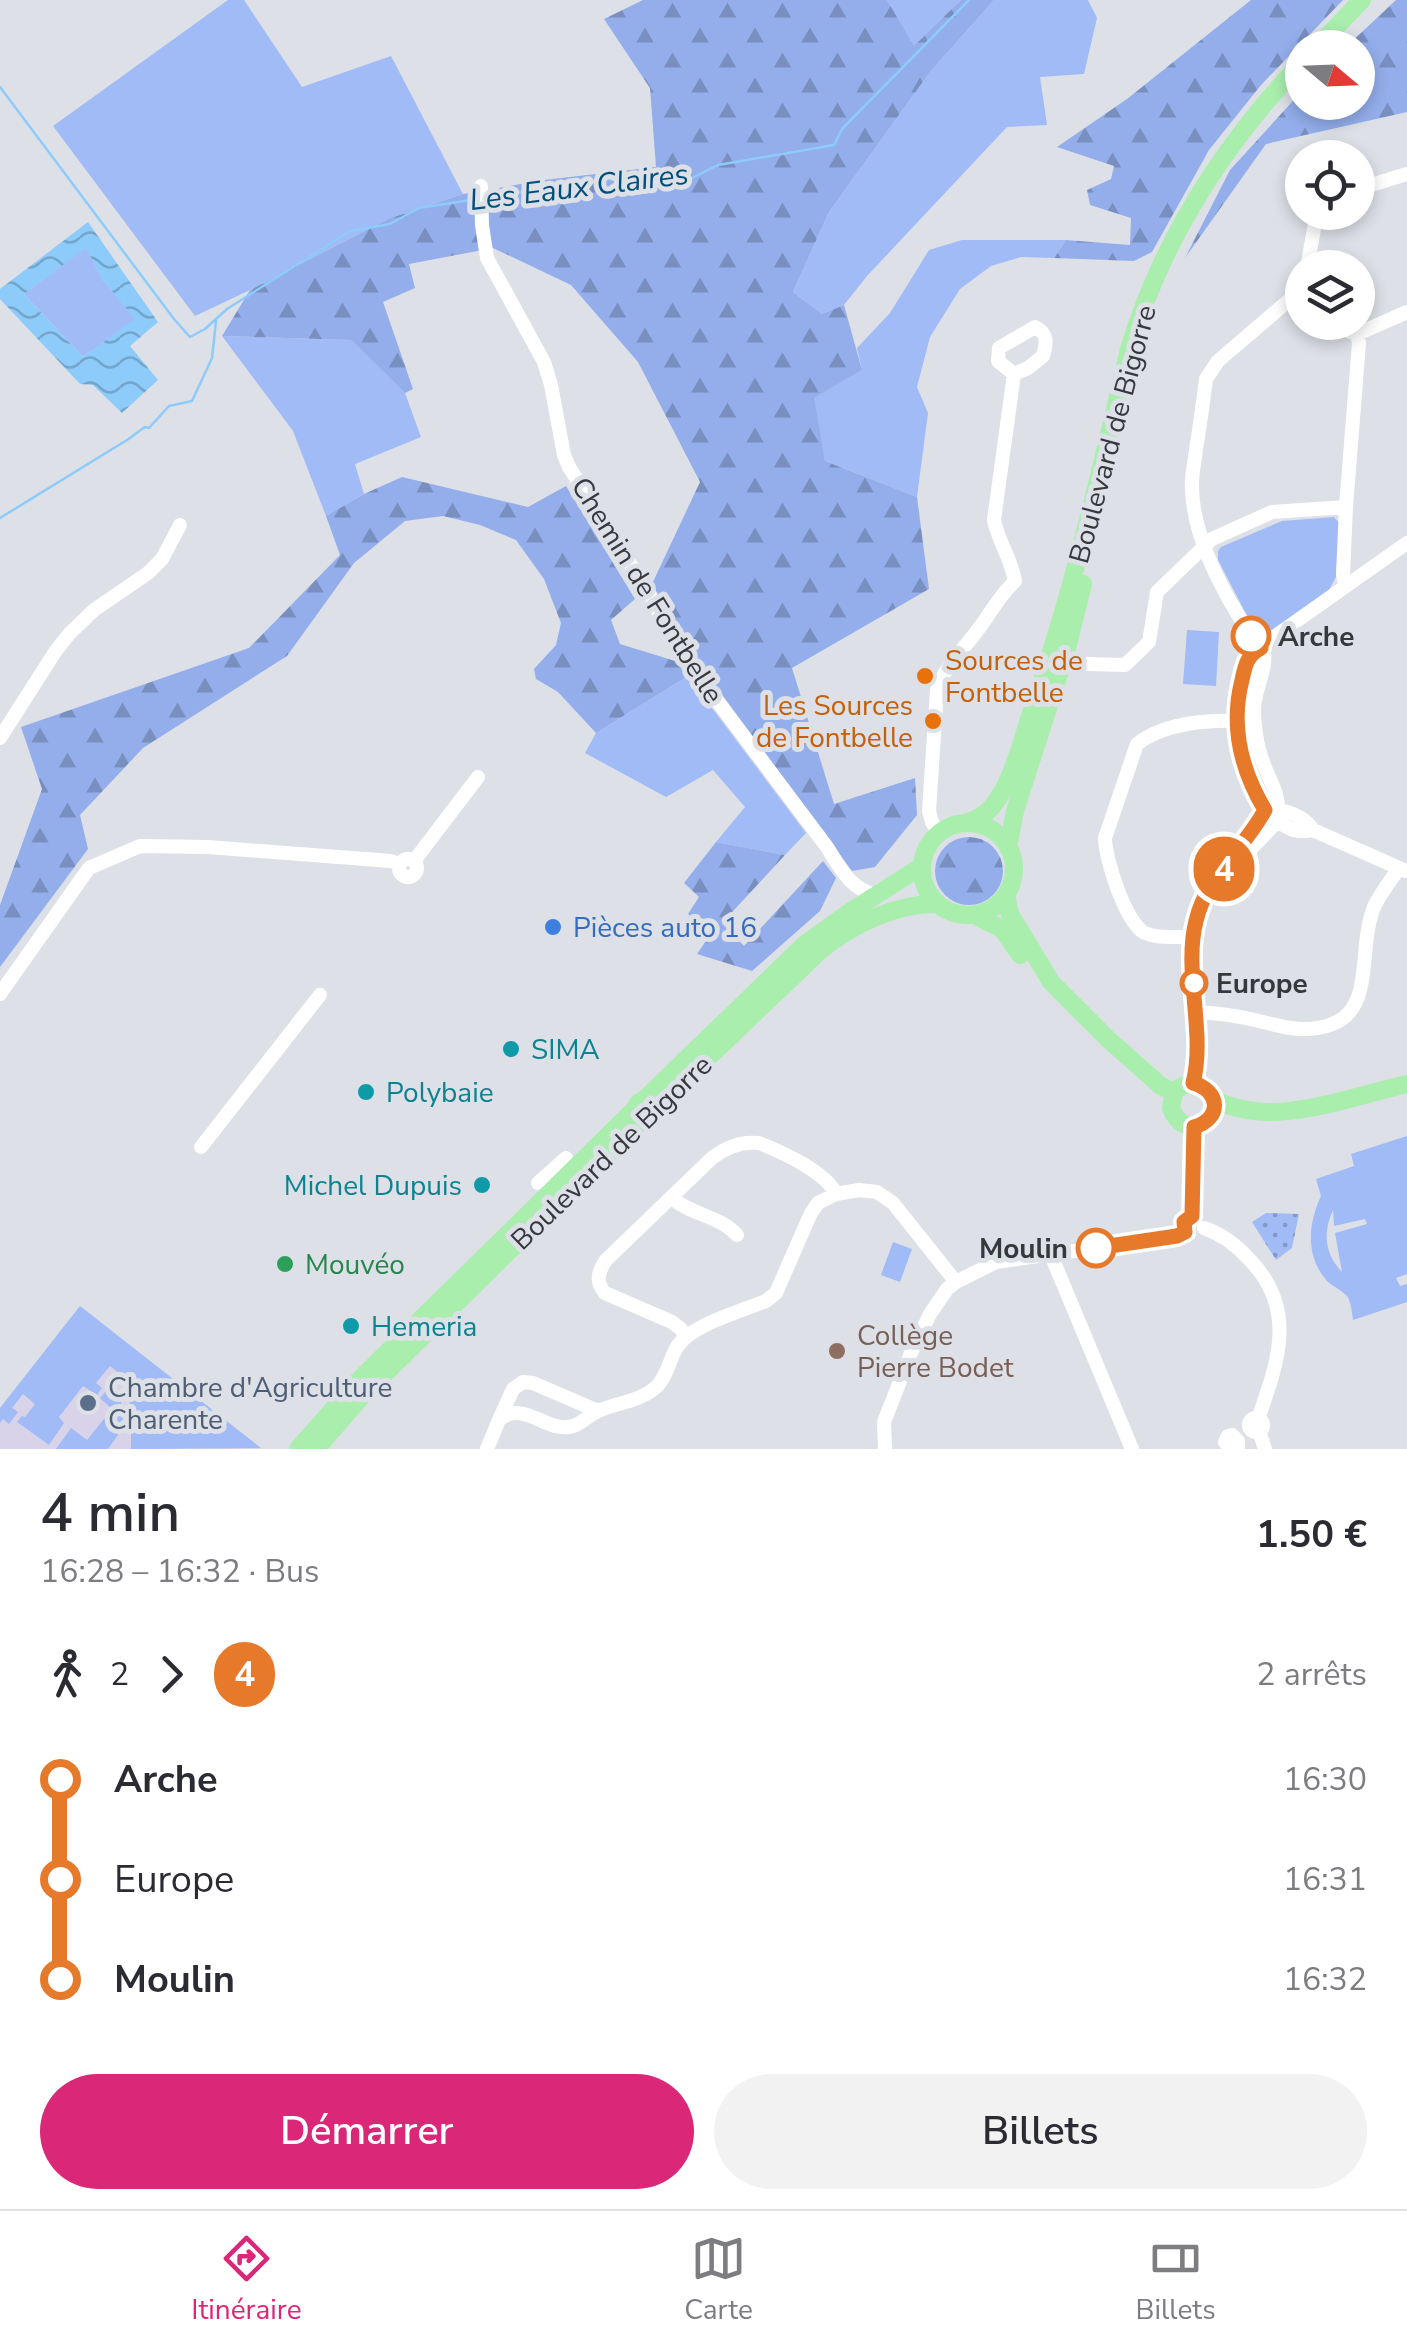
<!DOCTYPE html>
<html lang="fr">
<meta charset="utf-8">
<style>
body{margin:0;font-family:"Nunito Sans",sans-serif;background:#f2f2f3;color:#2b2b33;height:100vh;display:flex;flex-direction:column;font-size:38px;white-space:nowrap}
*{box-sizing:border-box;margin:0}
p{font-size:32px;color:#7c7c81}
.icon{flex:none;width:55px;height:55px;fill:none;stroke:currentColor;stroke-width:2;stroke-linecap:round;stroke-linejoin:round}
.map{position:relative;height:1449px;overflow:hidden}
.sheet{display:flex;flex-direction:column;background:#fff;flex:1}
.sheet>*{flex:none}
.badge{padding:0 20px;border-radius:32px;font-size:35px;line-height:65px}
.needle{width:65px;rotate:109deg}
.fabs{position:absolute;left:1285px;top:30px;display:grid;gap:20px}
.fabs a{display:grid;place-items:center;width:90px;height:90px;border-radius:50%;background:#fff;box-shadow:0 5px 15px #0003;font-size:50px}
.map>.badge{position:absolute;translate:-50% -50%;box-shadow:0 0 0 5px #fff}
.legs{display:flex;align-items:center;gap:15px;height:110px;padding:0 40px;font-size:32px}
.legs p{margin-inline-start:auto}
.summary{display:flex;align-items:center;justify-content:space-between;height:170px;padding:0 40px}
h1{font-size:55px;font-weight:600;line-height:75px}
.primary-button{display:flex;gap:20px;margin-top:auto;padding:20px 40px}
.primary-button a{flex:1;height:115px;border-radius:60px;background:#db2777;color:#fff;font-size:40px;font-weight:600;line-height:115px;text-align:center}
.primary-button a+a{background:#f2f2f3;color:#2b2b33}
ul{padding:0 40px;list-style:none}
li{display:flex;align-items:center;gap:35px;height:100px;font-size:38px}
li i{display:grid;place-items:center;width:15px;height:100%;margin:0 12px;background:currentColor}
li i::after{content:'';width:25px;height:25px;margin:-12px;border:8px solid;border-radius:50%;background:#fff}
li p{margin-inline-start:auto}
li:first-child i{background:linear-gradient(#0000 50%,currentColor 0)}
li:last-child i{background:linear-gradient(currentColor 50%,#0000 0)}
.dock{display:flex;justify-content:space-around;align-items:center;height:140px;border-top:2px solid #e1e1e2;background:#fff;font-size:28px;color:#7c7c81}
.dock a{display:grid;justify-items:center;gap:5px}
.dock .on{color:#db2777}
.map>svg:first-child{display:block}
.commercial{fill:#d8d3e8}
.green{fill:#a1bbf6;fill-rule:evenodd}
.forest{fill:url(#forest-firs)}
.park{fill:url(#park-dots)}
.water{fill:url(#water-waves);fill-rule:evenodd}
.lines{fill:none;stroke-linecap:round;stroke-linejoin:round}
.stream{stroke:#8dcbfa;stroke-width:2.5}
.minor{stroke:#fff;stroke-width:14}
.major{stroke:#a9eead;stroke-width:18}
.line-1-casing{stroke:#fff;stroke-width:22}
.line-1{stroke:#e7792b;stroke-width:15}
.stop-1-dot{fill:#fff;stroke:#e7792b;stroke-width:5}
.food-dot{fill:#e8710a;stroke:#dde0e7;stroke-width:4}
.shop-dot{fill:#3f7fe0;stroke:#dde0e7;stroke-width:4}
.culture-dot{fill:#0f9aa8;stroke:#dde0e7;stroke-width:4}
.leisure-dot{fill:#2e9e5b;stroke:#dde0e7;stroke-width:4}
.education-dot{fill:#8d6e63;stroke:#dde0e7;stroke-width:4}
.service-dot{fill:#5c6f8a;stroke:#dde0e7;stroke-width:4}
.labels{text-anchor:middle;stroke-width:10;stroke-linejoin:round;paint-order:stroke}
.street-label{font-size:28px;fill:#37383b;stroke:#dde0e7}
.stop-label{font-size:28px;font-weight:bold;fill:#37383b;stroke:#dde0e7;text-anchor:start}
.food-label{font-size:28px;fill:#c56008;stroke:#dde0e7;text-anchor:start}
.shop-label{font-size:28px;fill:#366cbe;stroke:#dde0e7;text-anchor:start}
.culture-label{font-size:28px;fill:#0d838f;stroke:#dde0e7;text-anchor:start}
.leisure-label{font-size:28px;fill:#27864d;stroke:#dde0e7;text-anchor:start}
.education-label{font-size:28px;fill:#785e54;stroke:#dde0e7;text-anchor:start}
.service-label{font-size:28px;fill:#4e5e75;stroke:#dde0e7;text-anchor:start}
.water-label{font-size:30px;font-style:italic;fill:#004f7a;stroke:#dde0e7}
</style>
<div class="map">
<svg width="1407" height="1449" viewBox="0 0 1407 1449">
<defs>
<pattern id="forest-firs" width="22" height="20" patternUnits="userSpaceOnUse" patternTransform="scale(2.5)"><rect width="22" height="20" fill="#93aeeb"/><path d="M5 1l3.5 6h-7zM16 11l3.5 6h-7z" fill="#798fc0"/></pattern>
<pattern id="park-dots" width="8" height="8" patternUnits="userSpaceOnUse" patternTransform="scale(2.5)"><rect width="8" height="8" fill="#a1bbf6"/><path d="M2 2h.1M6 6h.1" fill="none" stroke="#8499c8" stroke-width="1.8" stroke-linecap="round"/></pattern>
<pattern id="water-waves" width="16" height="10" patternUnits="userSpaceOnUse" patternTransform="scale(2.5)"><rect width="16" height="10" fill="#8dcbfa"/><path d="M0 5q4-4 8 0t8 0" fill="none" stroke="#74a6cc"/></pattern>
</defs>
<rect width="100%" height="100%" fill="#dde0e7"/>
<!-- commercial -->
<path class="commercial" d="M80,1306l182,143h-262v-41z"/>
<!-- green -->
<path class="green" d="M228,0h16l58,87 89,-31 72,138 -75,25 -138,71 -55,26 -142,-190z
M887,0h74l-47,47z
M994,0h94l9,18 -13,56 -44,3 7,48 -40,2 -140,149 -23,29 -22,9 -29,-22 36,-80 101,-140z
M962,240h104l-12,18 -33,-1 -30,9 -31,23 -30,48 -13,50 11,26 -11,84 -92,-36 -12,-63 49,-28 -5,-22 33,-35 39,-63z
M86,247l17,33 33,39 -53,38 -59,-63z
M222,336l131,4 52,53 16,44 -66,27 9,30 -38,22 -33,-85z
M1334,517l6,7 -4,53 -7,13 -61,45 -13,-4 -37,-71v-9l3,-4 61,-26z
M1187,630l32,2 -3,54 -33,-2z
M688,676l118,157 -21,22 -69,-13 29,-35 -32,-37 -47,27 -81,-44 11,-20z
M1407,1136v138l-11,4 4,8 7,-2v18l-54,18c-1,-7 -2,-19 -6,-24 -5,-6 -14,-9 -20,-15 -22,-25 -19,-57 -6,-85l-5,-17 38,-13 -3,-12zM1333,1210l1,16 31,-7 2,5 -32,9 7,39c-18,-19 -19,-40 -9,-62z
M893,1242l19,7 -12,33 -19,-7z
M80,1306l181,142 -130,1v-17l8,-13 -7,-6 -5,-22h6l5,-7 -11,-9 -3,2 -14,-11 -14,17 6,5 -5,7 -14,-9 -24,31 5,6 -15,22 -32,-23 5,-6 3,1 10,-13 -12,-10 -11,14 6,4 -9,12 -6,-5 -3,4v-15z
M106,1391l5,4 8,-2c6,31 8,31 -11,56h-52l15,-21 16,12 25,-31 -12,-11z"/>
<!-- forest -->
<path class="forest" d="M643,0h244l27,46 47,-46h33l-64,72 -101,140 -36,80 29,22 22,-9 18,65 -48,28 11,63 92,36 12,92 -137,79 42,136 81,-26 2,37 -42,52 -23,4 -154,-209 -46,-78 48,-102 -62,-120 -67,-77 -78,-37 -84,16 6,24 -32,14 30,87 -8,4 -53,-53 -130,-4 28,-46 138,-71 75,-25 81,-14 112,-13 -6,-79 -46,-69z
M1251,0h92l-82,85 -52,65 -57,102 -18,9 -80,-3 12,-18 64,5 1,-27 -41,-13 -3,-15 24,-11 3,-13 -57,-19 70,-48z
M1396,0h11v112l-141,32 -81,114 45,-88 72,-79v11h56v-54l-12,-1z
M402,477l126,30 38,-21 69,113 -24,21 9,24 55,17 13,15 -92,57 -38,-41 -22,-13 -2,-10 22,-24 5,-22 -17,-44 -28,-39 -36,-15 -37,-9 -38,5 -51,42 -67,93 -144,92 -63,67 8,34 -88,118v-62l42,-116 -21,-62 228,-79 91,-93 -14,-39 38,-22z
M935 871a34 34 0 1 1 68 0a34 34 0 1 1-68 0Z
M716,842l69,13 -63,68 22,23 79,-85 13,17 -16,33 -68,60 -55,-17 13,-19 -22,-21 11,-17 -15,-14z"/>
<!-- park -->
<path class="park" d="M1266,1213l33,1 -7,34 -16,12 -24,-38z"/>
<!-- water -->
<path class="water" d="M88,222l70,100 -28,24 28,34 -36,33 -29,-28 -13,-1 -80,-85v-10zM86,248l17,32 32,39 -52,38 -59,-63z"/>
<g class="lines">
<!-- stream -->
<path class="stream" d="M0,87l174,232 16,18 15,-8 22,-20 123,-78 40,-7 29,-16 58,-9
M489,197l128,-19h75l26,-13 116,-20 8,-16 127,-129
M0,518l127,-78 18,-13 4,1 20,-22 23,-5 20,-43 4,-37"/>
<!-- minor -->
<path class="minor" d="M481,186l1,39 5,33 57,104 7,23 13,70 5,12 77,122 36,65 145,193c13,21 23,42 49,48
M1358,189l49,-15
M1307,268l10,-56
M1341,322l7,9 9,3 2,9 -13,164 -3,68 2,10
M1035,327c13,6 12,16 8,29l-15,12 -14,6 -16,-13 1,-13z
M1357,334l50,-22
M1087,664l38,1 24,-23 8,-50 55,-53 60,-27 74,-5
M0,738l55,-86 14,-18 25,-24 54,-37 14,-14 18,-34
M1278,808c0,-18 -10,-30 -15,-46 -6,-15 -8,-31 -9,-47 -2,-22 13,-43 10,-63 -33,-42 -71,-110 -72,-164 -1,-13 3,-26 4,-39 4,-23 7,-47 10,-70l12,-18 84,-72
M1265,810c-24,-40 -35,-83 -23,-130 3,-11 5,-19 12,-29l153,-108
M1280,810c14,3 26,8 33,20l93,41
M1279,822c11,8 20,11 34,8
M939,833l-7,-11 -3,-11 8,-121c7,-23 26,-40 40,-59 14,-18 21,-34 38,-50 -4,-23 -17,-40 -21,-61l20,-146
M399 868a9 9 0 1 1 18 0a9 9 0 1 1-18 0Z
M414,861l64,-84
M1228,861l41,-54
M1193,938c-16,-3 -33,2 -48,-5 -19,-9 -40,-74 -40,-95l32,-94c26,-20 67,-24 99,-23
M0,994l89,-126 51,-22 68,1 183,14 8,3
M1195,1012c23,1 46,4 68,10 13,3 25,7 38,7 82,1 53,-72 73,-122 6,-13 17,-27 25,-39
M1193,1083l4,-19 -5,-118 9,-41 11,-22 11,-12 26,-20 27,-28
M201,1147l119,-152
M538,1183l28,-25
M672,1198c19,17 48,18 65,37
M1192,1216l2,-89
M1204,1228c18,6 33,18 45,31 49,50 29,103 9,160
M1051,1255l81,194
M685,1336l-4,-7 -9,-7 -67,-29c-10,-11 -7,-21 1,-33l106,-102c14,-11 29,-17 47,-15 23,9 67,29 77,51
M598,1411l-65,-28 -10,-1 -10,7 -14,31c26,-23 51,19 79,4 7,-4 13,-10 20,-13 18,-8 42,-10 57,-23 12,-10 14,-28 22,-41 13,-22 65,-36 89,-46l10,-8 35,-80 7,-10 18,-9 23,-4 18,2 16,11 63,79
M1249 1425a7 7 0 1 1 14 0a7 7 0 1 1-14 0Z
M1259,1431l6,18
M487,1449l12,-29
M885,1449l-1,-27 27,-69 19,-39 17,-25 9,-7 40,-20 172,-24 17,-6
M1230,1449l-5,-7 3,-6 4,-1 6,6v5l-5,3"/>
<!-- major -->
<path class="major" d="M1316,48l46,-48
M965,823c10,-3 19,-7 26,-15 22,-26 30,-66 41,-98 41,-118 69,-240 97,-361 33,-109 95,-205 173,-287
M922 869a46 46 0 1 1 92 0a46 46 0 1 1-92 0Z
M1008,847l7,-36 52,-162 16,-65
M1006,895l4,19 41,68 58,58 52,46 13,6
M974,915l28,14 18,26
M1214,1100c0,31 -32,37 -43,8l3,-16c10,-9 24,-13 34,-3 6,6 3,8 10,12 9,5 26,9 37,10 44,6 108,-17 152,-27
M637,1104l10,-7 158,-153 43,-31 74,-47
M298,1449l61,-69 288,-283
M316,1449l46,-53 265,-261 194,-185c32,-26 76,-47 117,-46"/>
</g>
<g class="lines">
<defs>
<path id="line-1" d="M1096,1248l81,-12 8,-4 -1,-10 8,-6 2,-89c28,-8 27,-36 -1,-44 13,-49 -10,-112 3,-162 10,-44 48,-72 69,-111 -24,-40 -35,-83 -23,-130 3,-14 5,-25 19,-32l-10,-12"/>
</defs>
<!-- line-1 casing -->
<use href="#line-1" class="line-1-casing"/>
<!-- line-1 -->
<use href="#line-1" class="line-1"/>
</g>
<!-- markers -->
<g class="stop-1-dot">
<circle cx="1251" cy="636" r="18"/>
<circle cx="1194" cy="983" r="12"/>
<circle cx="1096" cy="1248" r="18"/>
</g>
<g class="food-dot">
<circle cx="925" cy="676" r="10"/>
<circle cx="933" cy="721" r="10"/>
</g>
<circle class="shop-dot" cx="553" cy="927" r="10"/>
<g class="culture-dot">
<circle cx="511" cy="1049" r="10"/>
<circle cx="366" cy="1092" r="10"/>
<circle cx="482" cy="1185" r="10"/>
<circle cx="351" cy="1326" r="10"/>
</g>
<circle class="leisure-dot" cx="285" cy="1264" r="10"/>
<circle class="education-dot" cx="837" cy="1351" r="10"/>
<circle class="service-dot" cx="88" cy="1403" r="10"/>
<g class="labels">
<!-- street labels -->
<g class="street-label">
<text transform="translate(1112 434) rotate(-75)" y="10">Boulevard de Bigorre</text>
<text transform="translate(648 590) rotate(58)" y="10">Chemin de Fontbelle</text>
<text transform="translate(611 1152) rotate(-44)" y="10">Boulevard de Bigorre</text>
</g>
<!-- stop labels -->
<g class="stop-label">
<text x="1278" y="646">Arche</text>
<text x="1216" y="993">Europe</text>
<text x="1068" y="1258" text-anchor="end">Moulin</text>
</g>
<!-- food labels -->
<g class="food-label">
<text x="945" y="670">Sources de<tspan x="945" dy="32">Fontbelle</tspan></text>
<text x="913" y="715" text-anchor="end">Les Sources<tspan x="913" dy="32">de Fontbelle</tspan></text>
</g>
<!-- shop labels -->
<g class="shop-label">
<text x="573" y="937">Pièces auto 16</text>
</g>
<!-- culture labels -->
<g class="culture-label">
<text x="531" y="1059">SIMA</text>
<text x="386" y="1102">Polybaie</text>
<text x="462" y="1195" text-anchor="end">Michel Dupuis</text>
<text x="371" y="1336">Hemeria</text>
</g>
<!-- leisure labels -->
<g class="leisure-label">
<text x="305" y="1274">Mouvéo</text>
</g>
<!-- education labels -->
<g class="education-label">
<text x="857" y="1345">Collège<tspan x="857" dy="32">Pierre Bodet</tspan></text>
</g>
<!-- service labels -->
<g class="service-label">
<text x="108" y="1397">Chambre d'Agriculture<tspan x="108" dy="32">Charente</tspan></text>
</g>
<!-- water labels -->
<g class="water-label">
<text transform="translate(579 187) rotate(-7)" y="10">Les Eaux Claires</text>
</g>
</g>
</svg>
<div class="fabs">
<a><svg class="needle" viewBox="-14 -14 28 28"><path d="M0-13l5 13h-10z" fill="#e53935"/><path d="M0 13l5-13h-10z" fill="#7c7c81"/></svg></a>
<a><svg class="icon" aria-label="locate" viewBox="0 0 24 24"><circle cx="12" cy="12" r="6"/><path d="M12 2v4M12 18v4M2 12h4M18 12h4"/></svg></a>
<a><svg class="icon" aria-label="layers" viewBox="0 0 24 24"><path d="M12 4l9 5-9 5-9-5zM3 14l9 5 9-5"/></svg></a>
</div>
<b class="badge" style="left:1224px;top:869px;background:#e7792b;color:#fff">4</b>
</div>
<section class="sheet">
<div class="summary"><div><h1>4 min</h1><p>16:28 – 16:32 · Bus</p></div><b>1.50 €</b></div>
<div class="legs"><svg class="icon" aria-label="walk" viewBox="0 0 24 24"><circle cx="13" cy="4" r="2"/><path d="M13 8l-2 6 4 7M11 14l-3 7M7 12l3-4h3l4 4"/></svg>2<svg class="icon" aria-label="forward" viewBox="0 0 24 24"><path d="M9 5l7 7-7 7"/></svg><b class="badge" style="background:#e7792b;color:#fff">4</b><p>2 arrêts</p></div>
<ul>
<li><i style="color:#e7792b"></i><b>Arche</b><p>16:30</p></li>
<li><i style="color:#e7792b"></i><span>Europe</span><p>16:31</p></li>
<li><i style="color:#e7792b"></i><b>Moulin</b><p>16:32</p></li>
</ul>
<div class="primary-button"><a>Démarrer</a><a>Billets</a></div>
</section>
<nav class="dock">
<a class="on"><svg class="icon" aria-label="directions" viewBox="0 0 24 24"><path d="M12 3l9 9-9 9-9-9zM9 14v-3h6M13 9l2 2-2 2"/></svg>Itinéraire</a>
<a><svg class="icon" aria-label="map" viewBox="0 0 24 24"><path d="M3 6l6-2 6 2 6-2v14l-6 2-6-2-6 2zM9 4v14M15 6v14"/></svg>Carte</a>
<a><svg class="icon" aria-label="tickets" viewBox="0 0 24 24"><path d="M3 7h18v10H3zM15 7v10"/></svg>Billets</a>
</nav>
